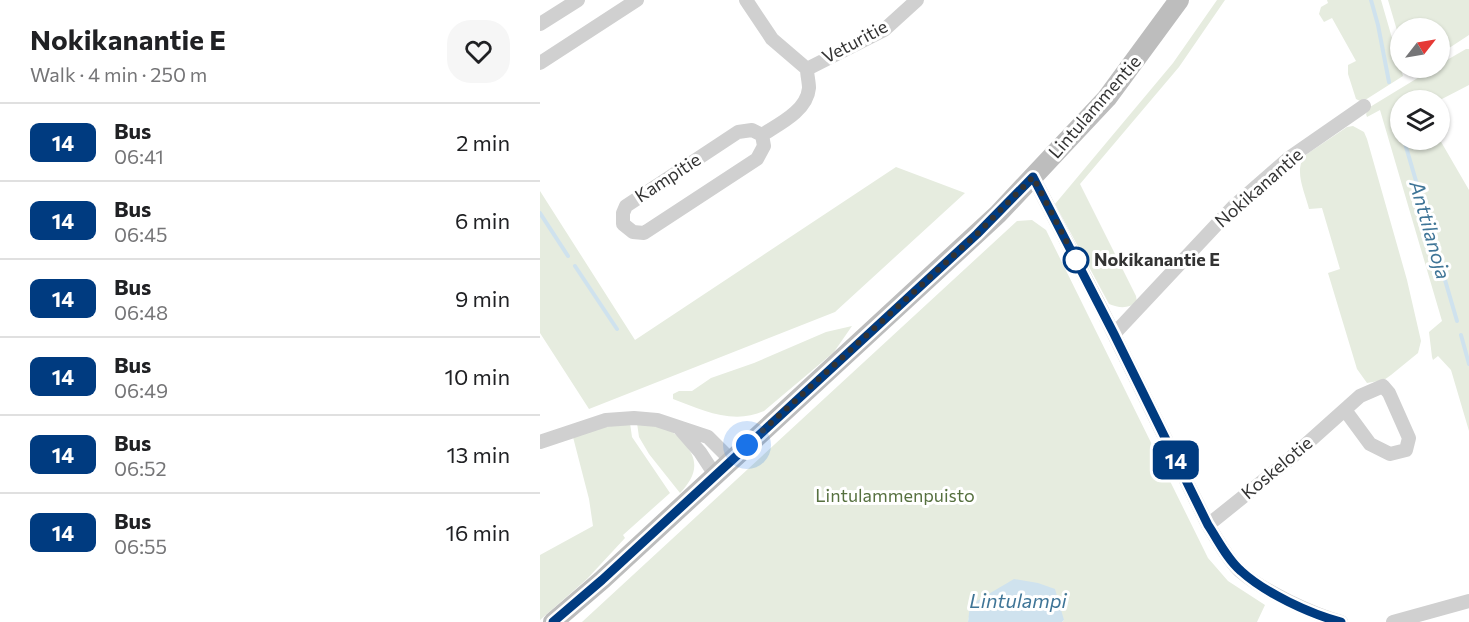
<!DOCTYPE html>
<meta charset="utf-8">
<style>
body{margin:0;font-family:Commissioner,sans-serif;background:#f6f6f6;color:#202124;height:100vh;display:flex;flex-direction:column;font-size:22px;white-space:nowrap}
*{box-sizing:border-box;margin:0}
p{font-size:20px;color:#757577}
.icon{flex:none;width:33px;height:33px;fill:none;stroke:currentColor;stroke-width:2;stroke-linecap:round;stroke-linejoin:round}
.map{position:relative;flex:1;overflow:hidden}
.drawer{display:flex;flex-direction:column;background:#fff;width:540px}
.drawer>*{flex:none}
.badge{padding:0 12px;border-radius:9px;font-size:21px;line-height:39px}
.needle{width:39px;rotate:59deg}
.fabs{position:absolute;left:850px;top:18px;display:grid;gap:12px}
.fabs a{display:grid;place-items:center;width:60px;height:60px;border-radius:50%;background:#fff;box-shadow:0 2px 4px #0004;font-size:30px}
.you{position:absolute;width:30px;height:30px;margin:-15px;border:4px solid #fff;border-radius:50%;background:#1a73e8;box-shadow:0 0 0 9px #1a73e833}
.map>.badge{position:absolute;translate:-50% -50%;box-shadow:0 0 0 3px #fff}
.round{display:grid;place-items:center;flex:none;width:63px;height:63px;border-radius:24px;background:#f6f6f6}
.headline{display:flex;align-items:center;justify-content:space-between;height:102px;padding:0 30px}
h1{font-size:28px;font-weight:700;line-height:45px}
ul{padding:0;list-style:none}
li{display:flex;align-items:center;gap:18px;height:78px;padding:0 30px;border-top:2px solid #e0e0e0}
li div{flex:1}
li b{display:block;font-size:22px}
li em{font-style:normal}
li .badge{min-width:66px;font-weight:700;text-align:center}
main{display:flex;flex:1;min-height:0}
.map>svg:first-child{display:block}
.green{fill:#e6ecdf}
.water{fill:#cfe2ee}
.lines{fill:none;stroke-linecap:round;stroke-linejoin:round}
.stream{stroke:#cfe2ee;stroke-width:4}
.street{stroke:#d0d0d0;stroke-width:14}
.secondary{stroke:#bdbdbd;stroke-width:20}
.line-casing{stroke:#fff;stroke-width:14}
.line{stroke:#003b80;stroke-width:9}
.walk{stroke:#333;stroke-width:6;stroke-dasharray:0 10.8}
.stop-dot{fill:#fff;stroke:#003b80;stroke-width:3}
.labels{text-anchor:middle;stroke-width:6;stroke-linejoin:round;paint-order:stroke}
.street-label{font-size:18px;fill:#333;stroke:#fff}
.stop-label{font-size:18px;font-weight:bold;fill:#333;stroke:#fff;text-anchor:start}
.park-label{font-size:18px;fill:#56703f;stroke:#fff}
.water-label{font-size:20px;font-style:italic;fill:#3f7597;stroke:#fff}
</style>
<main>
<section class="drawer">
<div class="headline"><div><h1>Nokikanantie E</h1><p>Walk · 4 min · 250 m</p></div><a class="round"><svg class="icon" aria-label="heart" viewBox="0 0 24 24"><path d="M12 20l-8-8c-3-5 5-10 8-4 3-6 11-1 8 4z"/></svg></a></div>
<ul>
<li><span class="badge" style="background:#003b80;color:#fff">14</span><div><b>Bus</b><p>06:41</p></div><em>2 min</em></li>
<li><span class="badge" style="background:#003b80;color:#fff">14</span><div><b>Bus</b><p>06:45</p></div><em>6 min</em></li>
<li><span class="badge" style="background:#003b80;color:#fff">14</span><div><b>Bus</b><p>06:48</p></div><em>9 min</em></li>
<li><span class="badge" style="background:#003b80;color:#fff">14</span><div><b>Bus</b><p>06:49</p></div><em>10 min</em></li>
<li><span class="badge" style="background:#003b80;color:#fff">14</span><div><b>Bus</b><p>06:52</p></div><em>13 min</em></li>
<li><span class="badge" style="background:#003b80;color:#fff">14</span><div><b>Bus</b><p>06:55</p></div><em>16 min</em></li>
</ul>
</section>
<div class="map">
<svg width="929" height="622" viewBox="0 0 929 622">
<rect width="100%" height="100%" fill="#fff"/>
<!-- green -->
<path class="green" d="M677,0h8l-46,67 -99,117 56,112 1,6c-9,7 -18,6 -28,2l-54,-100 118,-141z
M787,0h54l22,76 -41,26 -6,-3 -8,-25v-9l8,-4 -24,-43 -8,4 -5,-8 2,-7 7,-4z
M848,0h81v35l-29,19v-26h-39v16z
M926,49h3v36l-29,15h-39v40h39l29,50v241l-18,-61 -13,-14 -5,4 -1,-3 -3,-25 13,-11 -62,-211 -13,7 -1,-3 4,-7 64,-39h6v-4z
M813,126l11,6 3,7 40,141 14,61 -3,12 -27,22 -7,5 -17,3 -10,-14 -29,-96 12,-4 -18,-61 -13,1c-4,-17 -17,-41 -2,-55l40,-27z
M356,167l69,26 -130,119 -246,97 -49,-76v-142l95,149z
M492,220l14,10 162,328 20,23 37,24 -8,17h-195l2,-2 -93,-15 -3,17h-386l435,-401z
M312,326l-18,26 -70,59c-31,14 -62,-1 -91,-12v-5l6,-3h13l19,-13 43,-15 72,-31z
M90,423l2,14 38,56 -47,42 2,3 -38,41 -47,41v-65l53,-29 -4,-27 -16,-62 32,-10z
M97,423c9,2 20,2 29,6 8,3 13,8 18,14 17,19 11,34 -4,50l-31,-39 -10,-17z"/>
<!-- water -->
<path class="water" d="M474,579l24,4 17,6 9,31 -2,2h-94l2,-17z"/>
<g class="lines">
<!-- stream -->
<path class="stream" d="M831,0l7,25 11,57
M856,111l5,18
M864,140l53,181
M0,213l28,43
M35,266l42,63
M921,335l8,29"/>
<!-- street -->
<path class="street" d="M206,0l26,39 35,30
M0,24l38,-24
M0,63l97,-63
M267,69l77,-39 33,-30
M222,135l2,11 -7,13 -113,74 -11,-1 -10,-8v-11l3,-7 112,-74 14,-2 10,5c17,-11 45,-24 47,-47 0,-6 -2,-13 -2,-19
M493,177l68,131 107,217c10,15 19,34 32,46 23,20 72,43 101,51
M574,334l120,-128 55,-48 75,-52
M139,428l21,24 15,23
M0,442l66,-22 28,-2 23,2 51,17 23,23
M668,525l76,-61 76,-68 23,-10 6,7 20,45 -3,12 -16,4 -20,-10 -25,-34
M853,622l76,-21"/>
<!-- secondary -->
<path class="secondary" d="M13,622l49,-42 396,-366 109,-116 72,-98"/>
</g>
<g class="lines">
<defs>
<path id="line" d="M13,622l49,-42 375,-346 56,-57 81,157 94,191c10,15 19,34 33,46 24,22 69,43 100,51"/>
</defs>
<!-- line casing -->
<use href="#line" class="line-casing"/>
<!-- line -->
<use href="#line" class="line"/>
<!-- walk -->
<path class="walk" d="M207,445l230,-211 56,-57 43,83"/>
</g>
<!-- markers -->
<circle class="stop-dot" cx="536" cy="260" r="12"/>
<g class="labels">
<!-- street labels -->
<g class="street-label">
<text transform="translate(315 42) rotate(-28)" y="6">Veturitie</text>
<text transform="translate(555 107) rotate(-49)" y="6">Lintulammentie</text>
<text transform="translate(128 178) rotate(-33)" y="6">Kampitie</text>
<text transform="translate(719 188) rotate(-41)" y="6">Nokikanantie</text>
<text transform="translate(737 468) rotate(-40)" y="6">Koskelotie</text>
</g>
<!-- stop labels -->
<g class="stop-label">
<text x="554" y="266">Nokikanantie E</text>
</g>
<!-- park labels -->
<g class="park-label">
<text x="355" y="502">Lintulammenpuisto</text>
</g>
<!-- water labels -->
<g class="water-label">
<text transform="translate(890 230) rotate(74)" y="7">Anttilanoja</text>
<text x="478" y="608">Lintulampi</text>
</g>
</g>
</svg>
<div class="fabs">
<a><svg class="needle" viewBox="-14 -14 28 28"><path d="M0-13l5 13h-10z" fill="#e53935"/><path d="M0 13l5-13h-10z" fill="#757577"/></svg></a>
<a><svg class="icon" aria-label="layers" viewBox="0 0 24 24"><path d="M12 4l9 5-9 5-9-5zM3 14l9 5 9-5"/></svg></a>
</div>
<div class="you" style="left:207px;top:445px"></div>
<b class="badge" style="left:636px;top:460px;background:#003b80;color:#fff">14</b>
</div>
</main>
